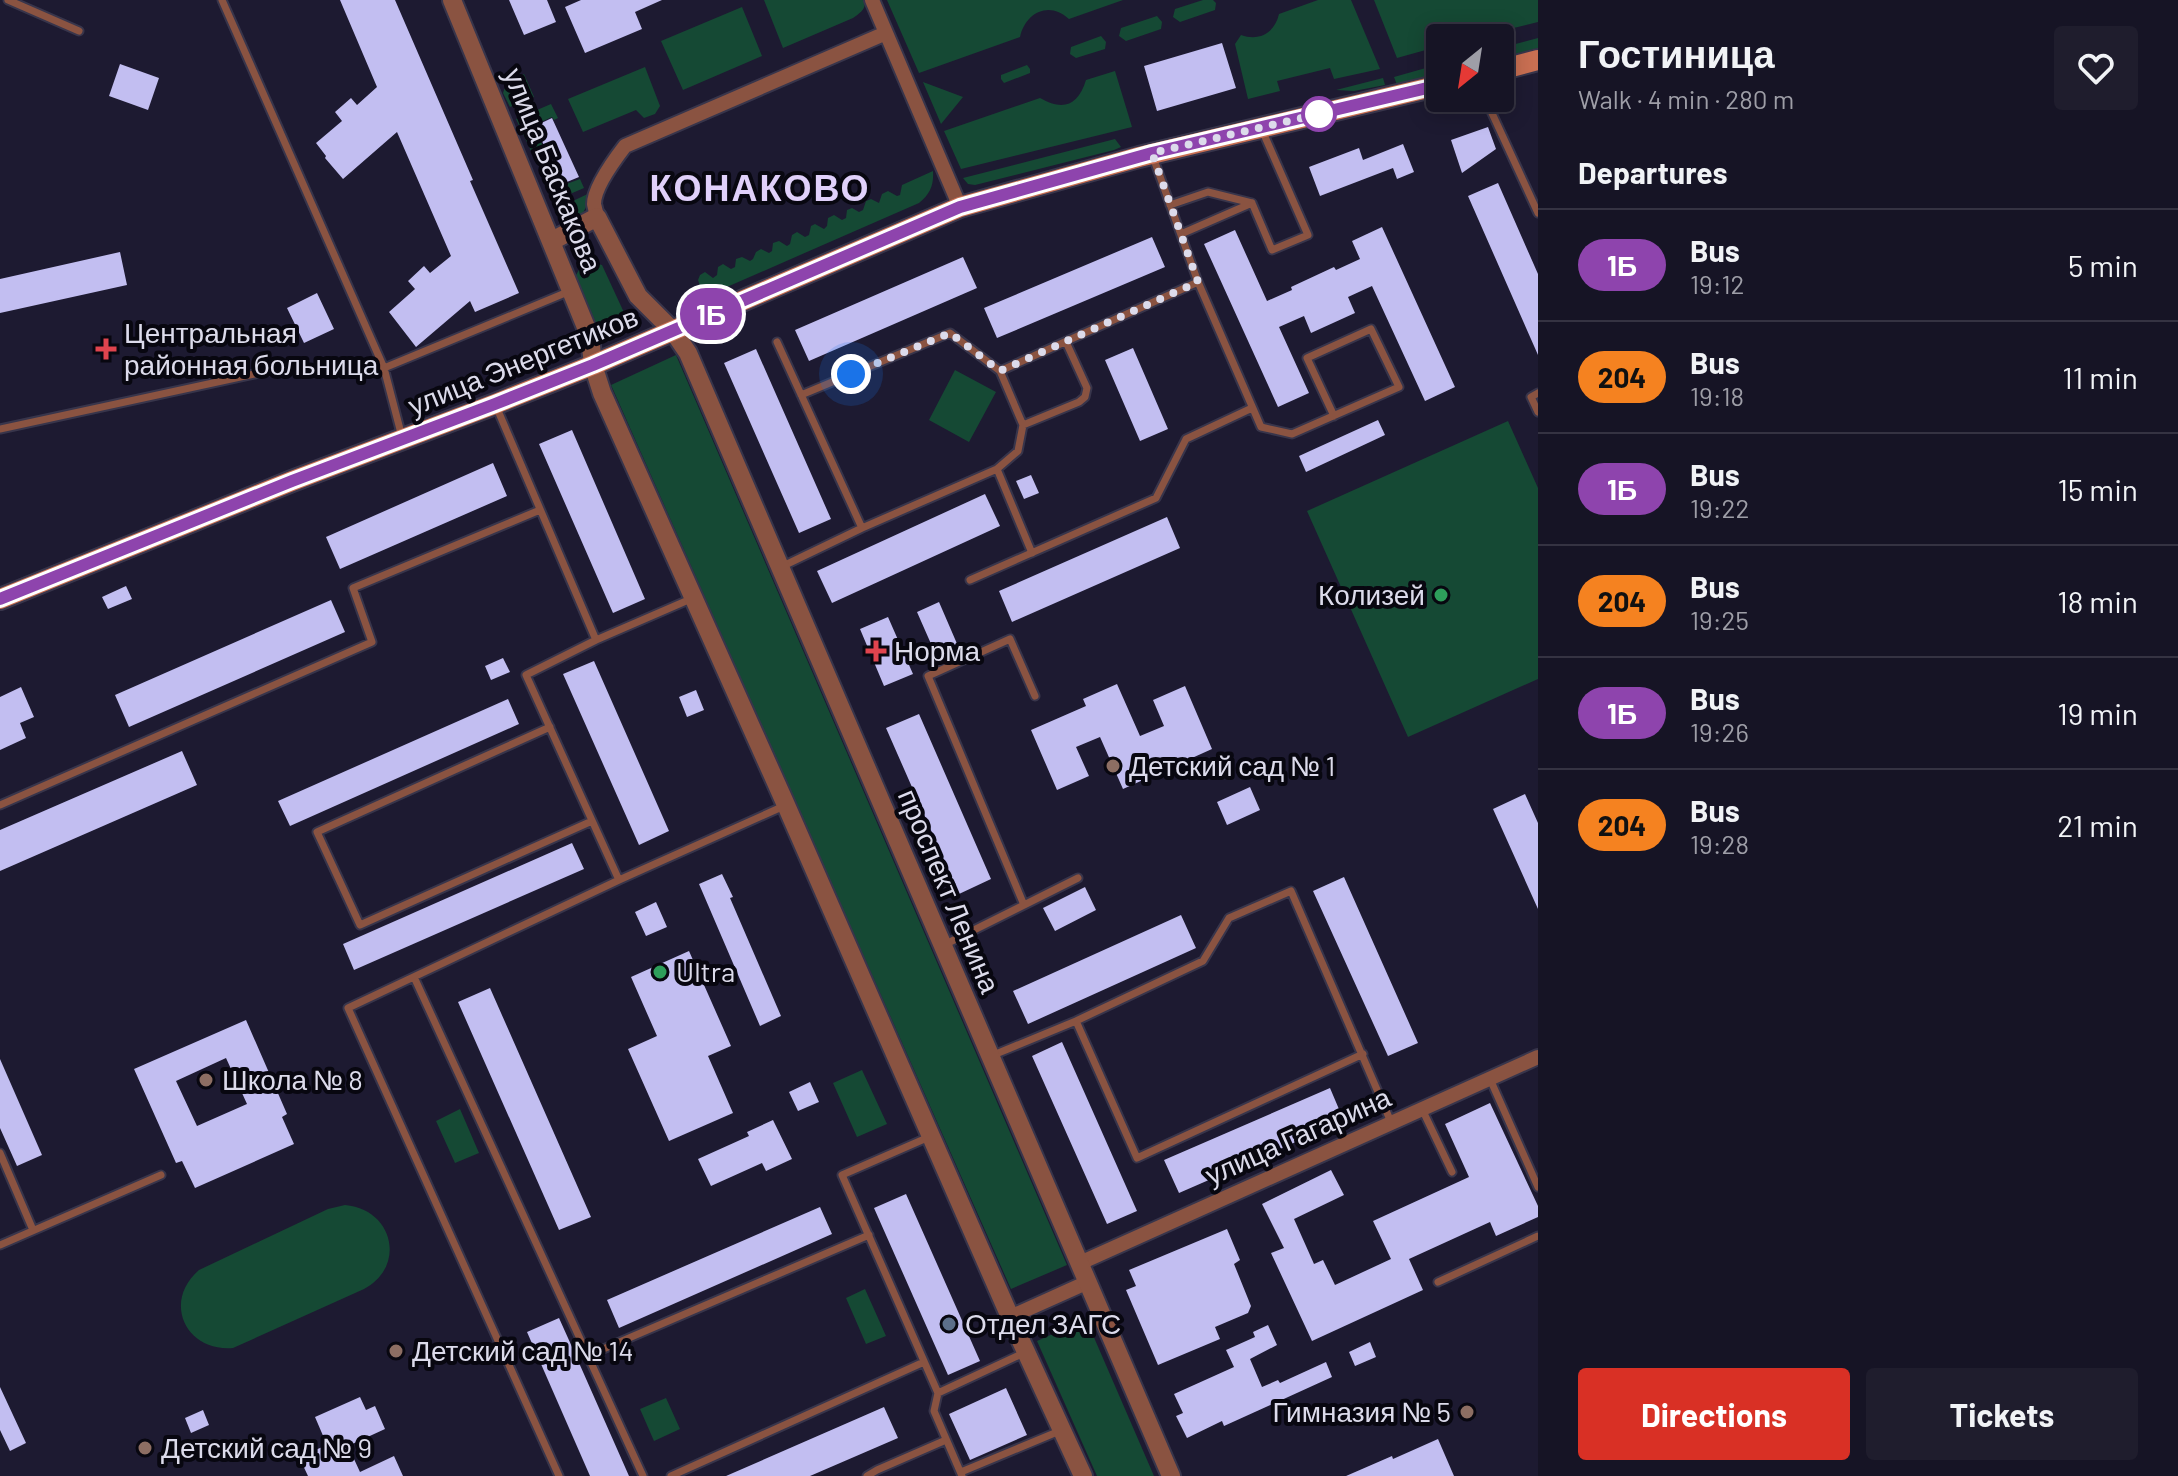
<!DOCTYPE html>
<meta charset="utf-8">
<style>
body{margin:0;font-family:Barlow,sans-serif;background:#1f1d2d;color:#f1f3f6;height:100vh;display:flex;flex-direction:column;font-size:30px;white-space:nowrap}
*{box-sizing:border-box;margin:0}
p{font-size:26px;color:#9e9ea7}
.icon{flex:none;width:44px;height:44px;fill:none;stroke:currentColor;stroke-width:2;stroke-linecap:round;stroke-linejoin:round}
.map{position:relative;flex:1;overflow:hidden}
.details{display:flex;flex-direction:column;background:#161425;width:640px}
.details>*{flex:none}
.badge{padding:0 16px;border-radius:26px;font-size:28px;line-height:52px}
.needle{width:52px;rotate:210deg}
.buttons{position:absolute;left:1426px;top:24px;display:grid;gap:16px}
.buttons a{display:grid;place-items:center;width:88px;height:88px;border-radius:8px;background:#161425;box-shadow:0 4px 20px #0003,0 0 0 2px #353342;font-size:40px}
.you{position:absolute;width:40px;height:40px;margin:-20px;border:6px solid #fff;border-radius:50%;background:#1a73e8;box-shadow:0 0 0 12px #1a73e833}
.map>.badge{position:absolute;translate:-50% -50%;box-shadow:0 0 0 4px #fff}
h2{padding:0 40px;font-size:30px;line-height:72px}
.round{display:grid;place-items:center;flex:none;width:84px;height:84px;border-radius:8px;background:#1f1d2d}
.headline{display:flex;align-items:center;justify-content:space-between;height:136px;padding:0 40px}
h1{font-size:38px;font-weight:700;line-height:60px}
.primary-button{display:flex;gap:16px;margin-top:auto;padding:16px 40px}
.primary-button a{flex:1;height:92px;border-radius:8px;background:#d93025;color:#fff;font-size:32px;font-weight:700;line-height:92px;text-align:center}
.primary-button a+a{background:#1f1d2d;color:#f1f3f6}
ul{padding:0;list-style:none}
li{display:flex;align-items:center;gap:24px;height:112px;padding:0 40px;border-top:2px solid #353342}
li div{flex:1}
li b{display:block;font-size:30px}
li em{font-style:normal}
li .badge{min-width:88px;font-weight:700;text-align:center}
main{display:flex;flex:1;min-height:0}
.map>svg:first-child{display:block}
.green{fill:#154934}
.building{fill:#c2bef1;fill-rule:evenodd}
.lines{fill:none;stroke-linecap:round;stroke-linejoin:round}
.service-casing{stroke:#38354b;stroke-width:11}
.minor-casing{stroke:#38354b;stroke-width:18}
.tertiary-casing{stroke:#38354b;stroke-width:22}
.secondary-casing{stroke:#38354b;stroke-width:24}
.service{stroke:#8a5341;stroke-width:7}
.minor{stroke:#8a5341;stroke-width:14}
.tertiary{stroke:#8a5341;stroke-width:18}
.secondary{stroke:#c96f52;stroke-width:20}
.line-casing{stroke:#fff;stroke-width:18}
.line{stroke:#8e44ad;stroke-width:12}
.walk{stroke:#dcdbeb;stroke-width:8;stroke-dasharray:0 14.4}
.stop-dot{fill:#fff;stroke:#8e44ad;stroke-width:4}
.health-dot{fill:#e0444e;stroke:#080710;stroke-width:3}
.leisure-dot{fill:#2e9e5b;stroke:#080710;stroke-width:3}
.education-dot{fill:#8d6e63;stroke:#080710;stroke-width:3}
.service-dot{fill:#5c6f8a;stroke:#080710;stroke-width:3}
.labels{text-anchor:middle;stroke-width:8;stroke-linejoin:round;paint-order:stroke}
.street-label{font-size:28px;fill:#dcdbeb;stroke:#080710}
.poi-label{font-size:28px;fill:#dcdbeb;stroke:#080710;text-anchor:start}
.district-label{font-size:36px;font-weight:bold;letter-spacing:2px;fill:#e0d0fa;stroke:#080710}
</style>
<main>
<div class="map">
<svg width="1538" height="1476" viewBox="0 0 1538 1476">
<rect width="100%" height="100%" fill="#1d1a31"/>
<!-- green -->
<path class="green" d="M764,0h100c3,9 -4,13 -11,18l-70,30z
M887,0h236l-54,19c-20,-19 -44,-6 -49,18l-101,36z
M1203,0h10l3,3 -1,7 -35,12 -7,-5 2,-8z
M1318,0h33l29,69 -46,10 -4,-11 -53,13 3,10 -32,8 -13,-55 6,-9c19,7 34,-3 38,-21z
M1374,0h164v22l-65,16h-33v8l-43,12z
M742,7l20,49 -79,34 -22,-49z
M1157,16l5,6 -1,7 -35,12 -7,-5 2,-8z
M1101,36l5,6 -1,7 -29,9 -6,-4 1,-7z
M1538,38v10l-38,10v-10z
M1440,64v10l-43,11 -3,-8z
M1027,65l3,4v4l-26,10 -3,-4v-4z
M645,67l15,39 -5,8 -11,4 -8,-8 -53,22 -15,-33z
M1115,71l17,56 -171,42 -17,-38 96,-33c23,13 38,8 46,-18z
M524,74l10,23 -24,10 -7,-14c3,-11 11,-14 21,-19z
M1383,78l2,7 -31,6 -18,-1z
M923,82l40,15 -22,27z
M551,104l7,14 -4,2 -2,-3 -18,8 10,24 -12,4 -16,-34z
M1115,139l6,8 -7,3 -139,35 -7,-1 -5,-6z
M933,171c1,14 -3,23 -14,32l-215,94 -6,-17 2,-5 5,-3 8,6 4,-3 1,-8 5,-3 8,5 4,-2 1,-8 6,-2 8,4 3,-2 3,-7 5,-3 8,4 3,-2 1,-8 6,-2 8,5 3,-2 2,-9 5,-3 8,5 4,-2 2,-9 4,-2 9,5 3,-3 1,-8 6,-3 8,5 4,-2 1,-8 5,-2 7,4 4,-2 3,-9 5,-2 8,4 3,-9 6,-3 9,5 3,-1 2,-10z
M557,178l4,8 19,-7 4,9 -28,12 -8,-18z
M594,191l-15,30 -14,3 -7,-16z
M591,262l11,3 25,54 -4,13 -13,5 -11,-6 -23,-56 6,-10z
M676,355l391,910 -56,24 -400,-904z
M955,370l41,22 -27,50 -40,-22z
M1508,421l30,67v191l-130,58 -101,-226z
M862,1070l25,54 -30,13 -24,-54z
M460,1109l19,44 -24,10 -19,-42z
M345,1205c48,4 62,61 19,84l-131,59c-47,4 -71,-46 -34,-78l129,-61z
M865,1289l21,47 -20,8 -20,-46z
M1086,1319l68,157h-57l-60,-135z
M666,1398l14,31 -26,12 -14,-32z"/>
<!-- building -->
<path class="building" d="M340,0h55l78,180 -3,1 49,112 -44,19 -5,-11 -54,46 -27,-35 26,-23 -7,-8 16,-15 6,7 21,-17 -54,-124 -54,47 -18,-21 1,-2 -10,-13 26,-22 -7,-9 16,-14 6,7 20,-18z
M509,0h38l9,22 -32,13z
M581,0h81l-27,12 7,17 -57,24 -20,-46z
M1222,43l14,45 -79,23 -13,-45z
M120,64l39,14 -11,32 -39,-14z
M552,118l27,59 -17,7 -27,-58z
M1488,127l8,22 -34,24 -11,-33z
M1403,144l11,28 -17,7 -4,-11 -73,28 -11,-29 50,-19 4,12z
M1498,183l40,91v81l-70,-159z
M1382,227l73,160 -30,14 -53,-115 -24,11 7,16 -44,20 -7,-17 -25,11 30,66 -31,14 -74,-163 31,-14 32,71 25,-11 -1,-3 43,-20 2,3 24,-11 -8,-18z
M1152,237l13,30 -168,71 -13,-30z
M120,252l7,33 -127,28v-34z
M963,257l14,31 -168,73 -14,-31z
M317,293l17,36 -30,14 -17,-35z
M1133,348l35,81 -28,12 -35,-81z
M756,349l75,170 -32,14 -75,-170z
M1378,420l7,15 -79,37 -7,-16z
M572,430l73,169 -32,14 -74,-169z
M493,463l14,33 -167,73 -14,-32z
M1031,475l8,18 -15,6 -8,-18z
M985,494l15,32 -168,77 -15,-32z
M1167,517l13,31 -168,74 -13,-31z
M126,586l6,13 -24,10 -6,-12z
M331,600l14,32 -216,95 -14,-32z
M939,602l22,51 -22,9 -22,-50z
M888,617l25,57 -29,12 -24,-57z
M503,658l7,14 -19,8 -6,-14z
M594,661l75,170 -30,14 -76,-171z
M1117,684l23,52 24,-10 -11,-26 32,-14 27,63 -89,40 -23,-52 -24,10 13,29 -32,14 -26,-60 55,-24 -3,-7z
M21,687l13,30 -14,6 6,15 -26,12v-53z
M696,690l8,20 -17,7 -8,-20z
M508,699l11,25 -229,102 -12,-25z
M919,714l72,165 -32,15 -73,-166z
M182,751l15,34 -197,86v-41z
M1250,787l10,23 -33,15 -10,-23z
M1525,794l13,29v86l-45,-100z
M572,843l12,26 -230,101 -11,-26z
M722,874l11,23 -3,1 51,118 -21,10 -61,-142z
M1344,877l74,166 -30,13 -75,-165z
M1085,887l11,23 -41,21 -12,-23z
M656,902l11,25 -21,9 -11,-24z
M1181,915l15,33 -168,76 -15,-33z
M689,951l42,95 -23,10 25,57 -64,28 -41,-92 29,-13 -26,-59z
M490,988l101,229 -32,13 -101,-228z
M246,1020l41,94 -5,3 12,27 -99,44 -13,-27 -6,2 -42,-94zM226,1058l21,46 -50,22 -21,-45z
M1062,1042l75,169 -30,13 -75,-168z
M0,1059l42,96 -25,11 -17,-38z
M810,1082l9,20 -21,9 -9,-19z
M1330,1088l14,33 -165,72 -15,-33z
M1490,1103l48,103v11l-42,19 -6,-14 -81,37 14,31 -111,51 -41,-88 13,-5 -22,-44 69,-34 13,25 -50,24 20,45 9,-4 12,25 56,-26 -18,-38 96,-44 -24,-53z
M773,1120l19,39 -26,12 -4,-8 -51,23 -13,-27 51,-23 -2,-4z
M906,1194l74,167 -32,14 -74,-167z
M820,1207l12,27 -213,94 -12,-28z
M1227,1229l13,31 -6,4 17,42 -3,7 -33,14 5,12 -62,26 -32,-75 10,-4 -7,-16z
M559,1318l9,20 61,138h-39l-63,-144z
M1268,1325l9,20 -27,14 12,28 16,-7 2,3 46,-21 6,15 -108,49 -2,-5 -35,17 -11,-22 7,-3 -9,-19 60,-27 -8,-17 29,-13 -2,-5z
M1370,1342l6,15 -21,9 -6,-14z
M0,1387l26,56 -16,8 -10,-21z
M1006,1388l21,47 -57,25 -21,-46z
M360,1397l6,13 9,-4 10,23 -37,17 12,26 34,-16 9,20h-95l-9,-19 28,-12 -12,-28z
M884,1407l14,31 -88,38h-84z
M203,1410l6,15 -18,8 -6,-15z
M1438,1439l16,37h-108l46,-20 1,3z"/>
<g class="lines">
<defs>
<path id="service" d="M8,0l71,31
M222,0l162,368 18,69
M1485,98l53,115
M1153,157l45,125 63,145 31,7 107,-47 -28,-58 -64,29 27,58
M1170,205l38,-13 44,11
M1181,234l71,-31 20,47 36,-15 -46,-105
M777,342l85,186
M1538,393l-7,4 7,15
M801,395l149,-62 50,38 198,-89
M496,406l100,234 97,-42
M1023,425l56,-23 6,-5 2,-9 -21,-46
M0,429l273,-59 111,-2 186,-77
M997,469l35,84
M781,567l81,-39 135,-59 21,-18 5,-26 -23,-54
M970,580l186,-82 30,-59 66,-31
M596,640l-70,35 93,205 165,-74
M550,727l-233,105 43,93 232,-104
M0,805l372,-163 -19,-54 187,-78
M1024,905l-96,-229 82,-37 25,57
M944,945l134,-67
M414,977l229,499
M1076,1021l61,137 226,-104
M991,1056l85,-35 127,-60 26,-43 62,-27 100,231
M1490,1079l48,108
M1422,1109l30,63
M929,1137l-87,38 96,218 -4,18 28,65
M0,1153l33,77
M0,1245l161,-70
M1438,1282l100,-46
M587,1356l282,-121
M938,1393l88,-41
M961,1472l101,-42
M559,1476l-211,-468 271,-128
M671,1476l253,-114
M867,1476l10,-6 69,-30"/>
<path id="minor" d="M872,0l88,207
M597,217c0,-2 -3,-12 -3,-13 0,-17 21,-45 31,-58l261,-113
M1080,1263l458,-206
M1010,1317l78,-35"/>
<path id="tertiary" d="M452,0l138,337 3,28 9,28 184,412 224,512 73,159
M552,241l45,-24 41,79 35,35 15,22 483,1123"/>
<path id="secondary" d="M1500,70l38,-10
M0,599l292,-118 203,-77 98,-39 367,-158 179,-50 301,-72"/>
</defs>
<!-- service casing -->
<use href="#service" class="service-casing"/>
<!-- minor casing -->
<use href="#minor" class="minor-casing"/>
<!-- tertiary casing -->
<use href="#tertiary" class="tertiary-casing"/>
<!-- secondary casing -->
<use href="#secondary" class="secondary-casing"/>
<!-- service -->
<use href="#service" class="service"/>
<!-- minor -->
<use href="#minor" class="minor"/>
<!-- tertiary -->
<use href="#tertiary" class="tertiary"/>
<!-- secondary -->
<use href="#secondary" class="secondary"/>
</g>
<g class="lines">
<defs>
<path id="line" d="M0,599l292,-118 203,-77 98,-39 367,-158 192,-54 288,-68"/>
</defs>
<!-- line casing -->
<use href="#line" class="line-casing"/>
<!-- line -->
<use href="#line" class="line"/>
<!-- walk -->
<path class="walk" d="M851,374l99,-41 50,38 198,-89 -46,-129 167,-39"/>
</g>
<!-- markers -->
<circle class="stop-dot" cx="1319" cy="114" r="16"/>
<g class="health-dot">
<path d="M102 337h8v8h8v8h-8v8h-8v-8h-8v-8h8z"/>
<path d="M872 639h8v8h8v8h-8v8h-8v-8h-8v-8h8z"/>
</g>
<g class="leisure-dot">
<circle cx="1441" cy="595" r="8"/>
<circle cx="660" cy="972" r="8"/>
</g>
<g class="education-dot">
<circle cx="1113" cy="766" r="8"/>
<circle cx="206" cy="1080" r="8"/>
<circle cx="396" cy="1351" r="8"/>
<circle cx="1467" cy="1412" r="8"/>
<circle cx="145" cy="1448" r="8"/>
</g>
<circle class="service-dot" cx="949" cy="1324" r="8"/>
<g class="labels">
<!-- street labels -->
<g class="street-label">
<text transform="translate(553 170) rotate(68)" y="10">улица Баскакова</text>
<text transform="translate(523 361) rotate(-22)" y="10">улица Энергетиков</text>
<text transform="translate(949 891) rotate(67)" y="10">проспект Ленина</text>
<text transform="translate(1298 1136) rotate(-24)" y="10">улица Гагарина</text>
</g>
<!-- poi labels -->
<g class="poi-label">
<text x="124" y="343">Центральная<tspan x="124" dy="32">районная больница</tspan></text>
<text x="1425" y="605" text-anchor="end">Колизей</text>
<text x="894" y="661">Норма</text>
<text x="1129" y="776">Детский сад № 1</text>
<text x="676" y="982">Ultra</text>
<text x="222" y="1090">Школа № 8</text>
<text x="965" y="1334">Отдел ЗАГС</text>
<text x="412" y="1361">Детский сад № 14</text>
<text x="1451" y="1422" text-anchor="end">Гимназия № 5</text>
<text x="161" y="1458">Детский сад № 9</text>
</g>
<!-- district labels -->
<g class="district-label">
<text x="760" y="201">КОНАКОВО</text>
</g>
</g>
</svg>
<div class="buttons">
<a><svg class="needle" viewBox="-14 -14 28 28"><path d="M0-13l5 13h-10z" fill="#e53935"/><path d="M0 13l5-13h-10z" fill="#9e9ea7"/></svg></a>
</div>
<div class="you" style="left:851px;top:374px"></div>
<b class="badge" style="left:711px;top:314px;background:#8e44ad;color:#fff">1Б</b>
</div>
<section class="details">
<div class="headline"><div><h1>Гостиница</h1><p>Walk · 4 min · 280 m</p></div><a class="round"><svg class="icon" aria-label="heart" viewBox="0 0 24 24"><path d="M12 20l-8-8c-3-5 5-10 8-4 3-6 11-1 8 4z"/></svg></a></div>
<h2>Departures</h2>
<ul>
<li><span class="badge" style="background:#8e44ad;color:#fff">1Б</span><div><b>Bus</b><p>19:12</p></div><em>5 min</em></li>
<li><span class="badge" style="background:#f58220;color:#111">204</span><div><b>Bus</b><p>19:18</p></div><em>11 min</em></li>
<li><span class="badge" style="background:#8e44ad;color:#fff">1Б</span><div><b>Bus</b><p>19:22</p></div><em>15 min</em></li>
<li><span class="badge" style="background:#f58220;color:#111">204</span><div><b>Bus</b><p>19:25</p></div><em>18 min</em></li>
<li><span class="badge" style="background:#8e44ad;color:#fff">1Б</span><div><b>Bus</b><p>19:26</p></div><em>19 min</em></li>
<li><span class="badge" style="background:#f58220;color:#111">204</span><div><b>Bus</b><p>19:28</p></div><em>21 min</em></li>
</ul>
<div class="primary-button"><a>Directions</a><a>Tickets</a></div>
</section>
</main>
